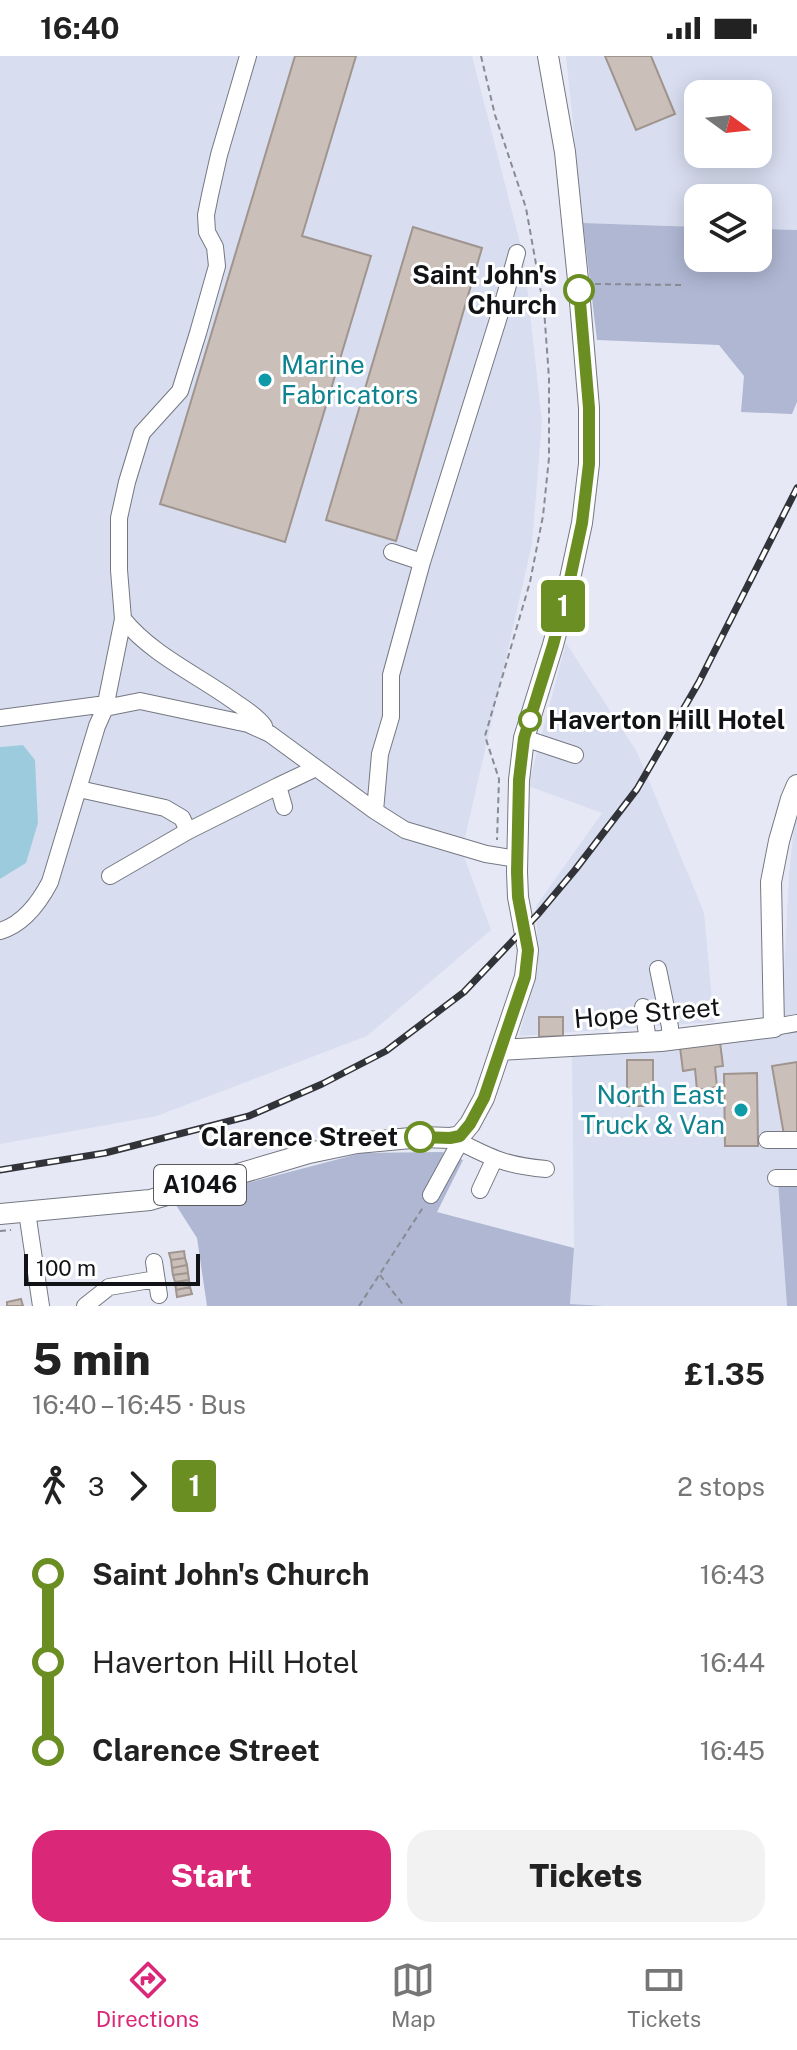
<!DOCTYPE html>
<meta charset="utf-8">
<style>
body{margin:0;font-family:"Public Sans",sans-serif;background:#f2f2f2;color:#222;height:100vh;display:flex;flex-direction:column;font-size:30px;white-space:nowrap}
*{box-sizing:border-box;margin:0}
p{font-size:26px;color:#767676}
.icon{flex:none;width:44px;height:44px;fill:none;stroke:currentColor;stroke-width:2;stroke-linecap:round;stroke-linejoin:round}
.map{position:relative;height:1250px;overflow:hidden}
.drawer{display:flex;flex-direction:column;background:#fff;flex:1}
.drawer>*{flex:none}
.badge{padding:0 16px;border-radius:6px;font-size:28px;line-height:52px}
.needle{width:52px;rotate:105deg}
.controls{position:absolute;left:684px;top:24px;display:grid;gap:16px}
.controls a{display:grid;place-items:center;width:88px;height:88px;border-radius:16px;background:#fff;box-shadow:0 4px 20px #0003;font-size:40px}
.scale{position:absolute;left:24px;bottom:20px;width:176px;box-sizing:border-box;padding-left:8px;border:4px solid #121317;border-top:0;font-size:22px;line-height:28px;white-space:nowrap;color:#121317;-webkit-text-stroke:6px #fff;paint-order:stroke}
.map>.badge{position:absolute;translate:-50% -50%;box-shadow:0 0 0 4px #fff}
.legs{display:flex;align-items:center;gap:12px;height:88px;padding:0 32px;font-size:26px}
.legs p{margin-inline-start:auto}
.overview{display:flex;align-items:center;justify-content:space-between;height:136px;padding:0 32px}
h1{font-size:44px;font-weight:800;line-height:60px}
.action{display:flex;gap:16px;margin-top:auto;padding:16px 32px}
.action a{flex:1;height:92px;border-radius:24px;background:#db2777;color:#fff;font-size:32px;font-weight:800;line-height:92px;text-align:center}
.action a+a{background:#f2f2f2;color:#222}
ul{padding:0 32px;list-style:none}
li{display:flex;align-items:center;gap:28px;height:88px;font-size:30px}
li i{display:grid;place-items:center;width:12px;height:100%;margin:0 10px;background:currentColor}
li i::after{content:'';width:20px;height:20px;margin:-10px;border:6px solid;border-radius:50%;background:#fff}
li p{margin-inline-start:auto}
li:first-child i{background:linear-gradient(#0000 50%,currentColor 0)}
li:last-child i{background:linear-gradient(currentColor 50%,#0000 0)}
.status{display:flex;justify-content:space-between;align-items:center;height:56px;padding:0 40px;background:#fff;direction:ltr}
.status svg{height:22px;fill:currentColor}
.tabs{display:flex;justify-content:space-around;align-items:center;height:112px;border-top:2px solid #e0e0e0;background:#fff;font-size:22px;color:#767676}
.tabs a{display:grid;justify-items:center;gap:4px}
.tabs .active{color:#db2777}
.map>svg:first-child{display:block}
.built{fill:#d8def0;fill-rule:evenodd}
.green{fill:#afb7d3}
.water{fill:#9dcbde}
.building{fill:#cbbfb9;stroke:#9f948e;stroke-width:2}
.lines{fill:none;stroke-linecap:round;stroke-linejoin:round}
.minor-casing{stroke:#757882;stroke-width:18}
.major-casing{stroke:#757882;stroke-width:22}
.path{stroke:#888b93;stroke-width:2;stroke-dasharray:6 4;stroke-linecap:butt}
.minor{stroke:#fff;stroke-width:16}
.major{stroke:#fff;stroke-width:20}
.rail-casing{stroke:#313338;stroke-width:7}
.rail{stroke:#fff;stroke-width:4;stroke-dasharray:12;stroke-linecap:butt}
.line-1-casing{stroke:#fff;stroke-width:18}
.line-1{stroke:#6b8e23;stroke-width:12}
.stop-1-dot{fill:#fff;stroke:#6b8e23;stroke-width:4}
.culture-dot{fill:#0f9aa8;stroke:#fff;stroke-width:3}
.labels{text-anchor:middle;stroke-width:6;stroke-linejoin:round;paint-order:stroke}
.shield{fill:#fff;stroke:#595a5d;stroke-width:2}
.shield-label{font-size:24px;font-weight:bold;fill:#121317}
.stop-label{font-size:26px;font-weight:bold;fill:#121317;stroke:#fff;text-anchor:end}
.culture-label{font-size:26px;fill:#0d838f;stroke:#fff;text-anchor:start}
.street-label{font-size:26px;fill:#121317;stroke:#fff}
</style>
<div class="status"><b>16:40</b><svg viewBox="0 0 49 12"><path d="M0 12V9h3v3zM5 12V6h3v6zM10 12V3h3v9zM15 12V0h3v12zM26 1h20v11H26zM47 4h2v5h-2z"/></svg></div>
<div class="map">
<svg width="797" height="1250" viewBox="0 0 797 1250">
<rect width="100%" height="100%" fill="#e6e9f5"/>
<!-- built -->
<path class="built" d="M0,0h472l52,202 18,164 -10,122 -70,307 29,79 -124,106 -210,80 -157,28v-265l26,-16 -3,-118 -23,2z
M566,0h231v174l-39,-1v-31h-60v29l-115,-4zM698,38h60v60h-60z
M566,587l71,109 67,160 10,110 -195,14 19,-71 -2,-59 66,-93 -74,-27z
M797,763v363l-19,1 9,123h-182l-35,-2 4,-56 -2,-192 209,-23 8,-159 5,-48z"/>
<!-- green -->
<path class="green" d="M583,167l115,4v31h60v-29l39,1v172l-5,12 -51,-2 3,-36 -25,-31 -122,-5z
M442,1096l21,8 -26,52 137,36 -4,56 35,2h-398l-10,-68 -23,-36 188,-49z
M778,1126h19v124h-10z"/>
<!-- water -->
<path class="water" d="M23,689l12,15 3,63 -12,40 -26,16v-132z"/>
<!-- building -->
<path class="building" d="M295,0h61l-54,180 69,20 -86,286 -125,-38z
M605,0h46l24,58 -39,16z
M413,171l69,21 -86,293 -70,-21z
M539,961h24v19l-24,1z
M720,986l3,24 -8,1 2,20 -20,3 -2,-21 -12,2 -3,-24z
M627,1004h26v46h-26z
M797,1006v71l-13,2 -12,-69z
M757,1017l1,73h-33l-1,-72z
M184,1195l1,7 -14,2 -2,-7z
M185,1202l2,7 -15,3 -1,-8z
M187,1209l1,8 -15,2 -1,-7z
M188,1217l1,7 -14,2 -2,-7z
M189,1224l1,7 -14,3 -1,-8z
M190,1231l2,7 -15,3 -1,-7z
M21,1243l2,7h-16v-4z"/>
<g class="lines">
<defs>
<path id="minor" d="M422,506l79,-252 16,-57
M123,563c29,36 75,56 112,83 10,7 22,14 29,24
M105,652l18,-89 -4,-49v-52l8,-36 15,-49 38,-42 18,-58 19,-67 -2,-19 -8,-15 -1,-17 4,-20 9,-40 29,-99
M0,662l106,-14
M524,682l51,17
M79,733l86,19 17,10 6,13
M284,751l-6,-21 38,-18
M375,755l5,-57 11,-37v-42l31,-113 -30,-10
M110,820l78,-45 90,-45
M0,875c24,-7 39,-28 50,-49l47,-156 8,-18 35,-7 108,23 22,10 105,77 30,19 81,24 31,5
M658,913l12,58v13
M643,951l5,34
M774,971l23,-4
M767,1084h30
M460,1086c33,17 49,24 86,27
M776,1122h21
M480,1134l14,-30
M431,1139l29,-53v-6
M27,1156l14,94
M154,1206l5,33
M85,1250l24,-19 47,-8"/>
<path id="major" d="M500,994l161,-9 113,-14 -3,-145 8,-41 12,-42 6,-14
M0,1158l150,-14 159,-47 48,-10 65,-6 28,1 10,-2 10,-12 14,-26 41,-121 3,-27 -10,-53 -1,-25 2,-92 5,-42 29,-93 15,-57 14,-65 7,-59v-56l-10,-118 -14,-138 -17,-96"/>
</defs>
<!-- minor casing -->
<use href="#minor" class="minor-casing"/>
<!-- major casing -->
<use href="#major" class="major-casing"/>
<!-- path -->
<path class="path" d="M481,0l14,59 31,93 18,101 5,69v80l-6,58 -13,66 -45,154 14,43 -2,61
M595,228l87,1
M0,1175l11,-1
M380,1219l24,31
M359,1250l65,-100"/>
<!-- minor -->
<use href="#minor" class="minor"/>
<!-- major -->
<use href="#major" class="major"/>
<defs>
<path id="rail" d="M0,1114l105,-17 144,-37 73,-32 64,-33 78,-59 75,-79 36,-43 62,-81 62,-107 98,-194"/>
</defs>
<!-- rail casing -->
<use href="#rail" class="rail-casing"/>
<!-- rail -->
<use href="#rail" class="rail"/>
</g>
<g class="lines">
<defs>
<path id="line-1" d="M420,1081l30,1 10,-2 10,-12 14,-26 41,-121 3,-27 -10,-53 -1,-25 2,-92 5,-42 29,-93 15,-57 14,-65 7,-59v-56l-10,-118"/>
</defs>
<!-- line-1 casing -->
<use href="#line-1" class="line-1-casing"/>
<!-- line-1 -->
<use href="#line-1" class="line-1"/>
</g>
<!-- markers -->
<g class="stop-1-dot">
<circle cx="579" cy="234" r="14"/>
<circle cx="530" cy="664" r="10"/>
<circle cx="420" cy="1081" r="14"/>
</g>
<g class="culture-dot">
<circle cx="265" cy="324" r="8"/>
<circle cx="741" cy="1054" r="8"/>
</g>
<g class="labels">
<!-- shield labels -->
<rect class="shield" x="154" y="1109" width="92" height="40" rx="6"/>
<g class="shield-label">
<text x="200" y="1137">A1046</text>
</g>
<!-- stop labels -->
<g class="stop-label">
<text x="557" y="228">Saint John's<tspan x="557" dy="30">Church</tspan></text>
<text x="548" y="673" text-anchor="start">Haverton Hill Hotel</text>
<text x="398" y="1090">Clarence Street</text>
</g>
<!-- culture labels -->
<g class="culture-label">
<text x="281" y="318">Marine<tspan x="281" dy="30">Fabricators</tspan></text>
<text x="725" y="1048" text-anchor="end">North East<tspan x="725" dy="30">Truck &amp; Van</tspan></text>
</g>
<!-- street labels -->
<g class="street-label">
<text transform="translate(647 957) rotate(-5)" y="9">Hope Street</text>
</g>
</g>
</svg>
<div class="controls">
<a><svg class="needle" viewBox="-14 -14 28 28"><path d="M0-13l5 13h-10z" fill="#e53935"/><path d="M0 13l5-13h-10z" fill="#767676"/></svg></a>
<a><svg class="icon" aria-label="layers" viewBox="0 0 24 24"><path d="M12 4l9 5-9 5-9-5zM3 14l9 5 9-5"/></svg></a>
</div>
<div class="scale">100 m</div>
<b class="badge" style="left:563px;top:550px;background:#6b8e23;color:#fff">1</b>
</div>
<section class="drawer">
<div class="overview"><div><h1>5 min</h1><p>16:40 – 16:45 · Bus</p></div><b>£1.35</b></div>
<div class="legs"><svg class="icon" aria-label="walk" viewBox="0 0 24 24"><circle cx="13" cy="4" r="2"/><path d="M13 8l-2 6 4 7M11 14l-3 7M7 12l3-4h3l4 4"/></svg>3<svg class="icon" aria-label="forward" viewBox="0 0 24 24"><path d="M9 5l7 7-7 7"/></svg><b class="badge" style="background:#6b8e23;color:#fff">1</b><p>2 stops</p></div>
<ul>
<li><i style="color:#6b8e23"></i><b>Saint John's Church</b><p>16:43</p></li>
<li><i style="color:#6b8e23"></i><span>Haverton Hill Hotel</span><p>16:44</p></li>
<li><i style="color:#6b8e23"></i><b>Clarence Street</b><p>16:45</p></li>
</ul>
<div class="action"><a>Start</a><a>Tickets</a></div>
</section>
<nav class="tabs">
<a class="active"><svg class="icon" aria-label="directions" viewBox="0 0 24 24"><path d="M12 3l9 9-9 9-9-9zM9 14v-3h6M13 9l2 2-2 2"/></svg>Directions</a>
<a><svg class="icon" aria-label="map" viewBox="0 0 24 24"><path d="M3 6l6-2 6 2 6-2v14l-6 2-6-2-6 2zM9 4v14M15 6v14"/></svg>Map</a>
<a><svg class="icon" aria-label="tickets" viewBox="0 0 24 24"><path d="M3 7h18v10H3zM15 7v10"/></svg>Tickets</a>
</nav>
